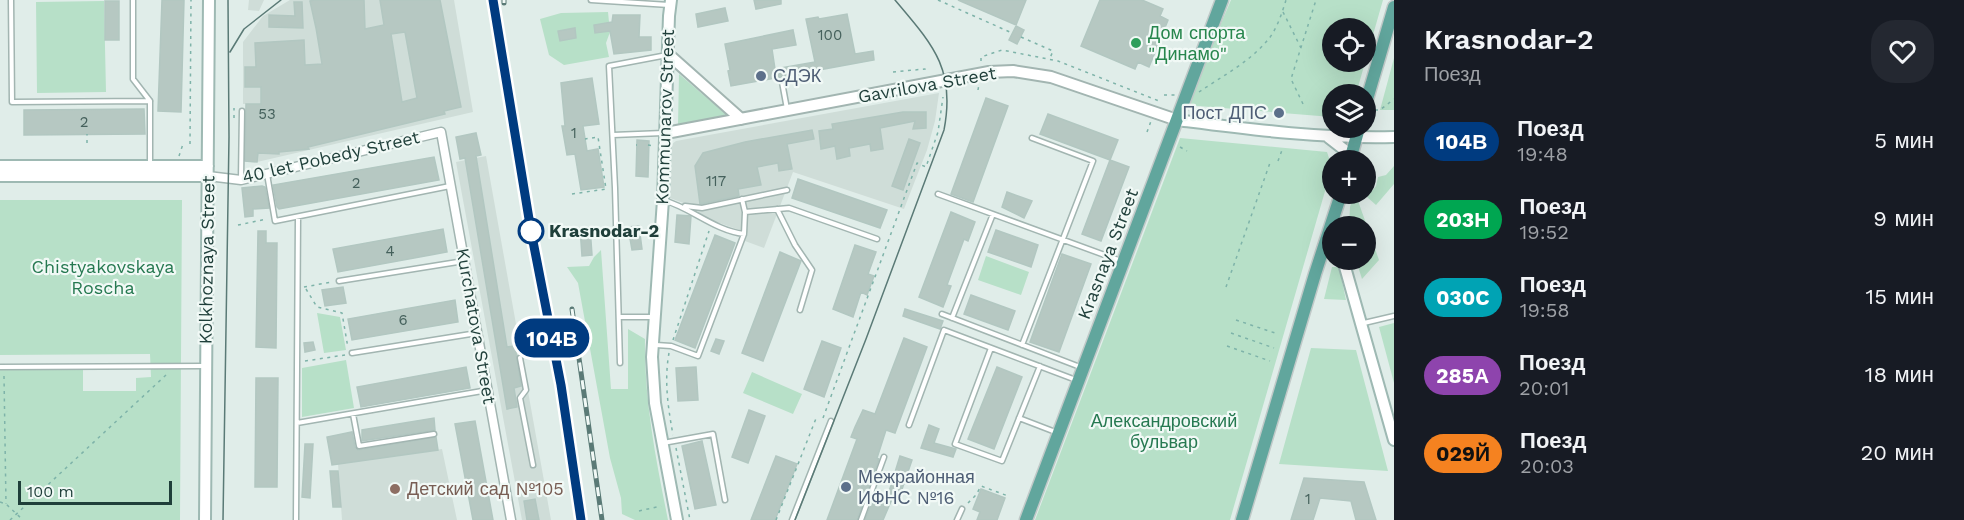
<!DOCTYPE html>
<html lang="ru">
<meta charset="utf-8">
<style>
body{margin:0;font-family:"Work Sans",sans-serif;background:#242831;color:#f1f3f6;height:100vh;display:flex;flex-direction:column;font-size:22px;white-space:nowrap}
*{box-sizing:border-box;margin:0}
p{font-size:20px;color:#9ea1a6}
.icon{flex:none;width:33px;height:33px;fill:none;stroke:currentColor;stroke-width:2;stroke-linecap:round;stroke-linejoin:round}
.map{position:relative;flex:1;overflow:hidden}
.panel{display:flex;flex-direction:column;background:#171b24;width:570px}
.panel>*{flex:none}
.badge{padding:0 12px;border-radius:20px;font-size:21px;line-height:39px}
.fabs{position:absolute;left:1322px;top:18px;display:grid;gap:12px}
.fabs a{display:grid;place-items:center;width:54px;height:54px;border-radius:50%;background:#171b24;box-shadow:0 6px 24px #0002;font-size:30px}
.scale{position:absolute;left:18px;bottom:15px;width:154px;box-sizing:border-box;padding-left:6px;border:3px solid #1f3f3a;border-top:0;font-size:16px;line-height:21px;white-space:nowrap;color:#1f3f3a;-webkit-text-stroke:4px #f1f9f6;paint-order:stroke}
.map>.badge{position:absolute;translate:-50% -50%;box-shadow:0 0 0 3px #fff}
.round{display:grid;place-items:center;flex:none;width:63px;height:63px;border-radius:24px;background:#242831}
.overview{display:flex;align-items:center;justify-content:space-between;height:102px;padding:0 30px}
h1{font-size:28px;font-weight:600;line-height:45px}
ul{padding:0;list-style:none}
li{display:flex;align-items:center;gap:18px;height:78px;padding:0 30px}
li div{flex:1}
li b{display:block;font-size:22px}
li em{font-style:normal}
li .badge{min-width:66px;font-weight:700;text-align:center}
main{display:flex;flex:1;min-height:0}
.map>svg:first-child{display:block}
.built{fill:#cfddd8}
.green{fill:#b7e0c8;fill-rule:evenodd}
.building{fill:#b6c8c2;stroke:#b2c7c1;stroke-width:1.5;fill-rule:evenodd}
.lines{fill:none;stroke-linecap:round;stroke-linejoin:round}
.service-casing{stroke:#a2b5b1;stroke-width:7}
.minor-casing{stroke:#a2b5b1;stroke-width:11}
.tertiary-casing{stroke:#a2b5b1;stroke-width:14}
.secondary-casing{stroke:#9eb9b3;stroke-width:14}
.primary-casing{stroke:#c0c9c8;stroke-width:15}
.path{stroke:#7eb3a9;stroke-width:1.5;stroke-dasharray:3 4.5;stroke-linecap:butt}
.service{stroke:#fff;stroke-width:4}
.minor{stroke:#fff;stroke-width:8}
.tertiary{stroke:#fff;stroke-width:10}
.secondary{stroke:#fff;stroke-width:10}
.primary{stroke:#61a69d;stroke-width:12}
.tram{stroke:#5a7a76;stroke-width:1.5}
.rail-casing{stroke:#5a7a76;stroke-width:5}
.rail{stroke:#f1f9f6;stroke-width:3;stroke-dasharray:9;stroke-linecap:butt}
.line-casing{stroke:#fff;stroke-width:14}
.line{stroke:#003b80;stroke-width:9}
.leisure-dot{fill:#2e9e5b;stroke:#f1f9f6;stroke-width:2}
.service-dot{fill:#5c6f8a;stroke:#f1f9f6;stroke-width:2}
.stop-dot{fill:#fff;stroke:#003b80;stroke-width:3}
.education-dot{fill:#8d6e63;stroke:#f1f9f6;stroke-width:2}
.labels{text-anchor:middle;stroke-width:4.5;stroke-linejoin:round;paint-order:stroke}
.number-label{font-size:15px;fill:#45615c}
.leisure-label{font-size:18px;fill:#27864d;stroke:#f1f9f6;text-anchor:start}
.service-label{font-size:18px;fill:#4e5e75;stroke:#f1f9f6;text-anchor:start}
.street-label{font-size:18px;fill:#1f3f3a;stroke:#f1f9f6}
.stop-label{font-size:18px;font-weight:bold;fill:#1f3f3a;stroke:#f1f9f6;text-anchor:start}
.park-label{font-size:18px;fill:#267951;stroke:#f1f9f6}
.education-label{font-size:18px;fill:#785e54;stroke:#f1f9f6;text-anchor:start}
</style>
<main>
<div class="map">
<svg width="1394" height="520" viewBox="0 0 1394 520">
<rect width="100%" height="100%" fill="#e0ede9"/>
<!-- built -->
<path class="built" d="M249,0h15l-5,11 -11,-1z
M290,0h164l19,112 -216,50 -13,-1 2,-57h-3v-62l20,-26z
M939,93l-4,28 -8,29 -23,59 -111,-37 -29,76 -19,-7 3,-8 -37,-13 -25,-16 -16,-6 2,-54 4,-3z
M486,156l65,364h-29l-66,-358z
M442,449l15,71h-115l-4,-56z"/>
<!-- green -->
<path class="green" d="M1231,0h152l-27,94h-24v23l-146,-12zM1332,28h33v34h-33z
M104,1l2,91 -69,1 -1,-91z
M608,12l2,20 -4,11 3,14 -45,8 -15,-10 -9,-36 21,-6z
M1394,58v52h-14z
M679,74l50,43 -51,8z
M1180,138l147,14 5,15 -102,353h-195z
M1394,166v18l-18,21 -9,-8 9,-11 2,-9 8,-2z
M1353,197l4,1 22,62 -17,19 -6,-19h9v-34h-16l1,-19z
M0,200h182l-2,320h-180v-153l83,-1v25h53v-13l15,-1 -1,-23 -150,1z
M601,250l10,139h17v-60l17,10c-1,61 11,121 23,181h-33l-13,-6 -1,-16 -11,-40 -32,-175 -11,-16 22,-1 5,-9z
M986,256l43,16 -8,23 -43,-15z
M1332,267h7l7,33 -22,-1z
M317,313l23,4 6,33 -22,3z
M1394,323v60l-15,-56z
M1311,348l45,2 32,121 -109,-7z
M346,360l8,48 -52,9v-49z
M752,372l50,22 -9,20 -50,-21z"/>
<!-- building -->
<path class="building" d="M162,0h22l-3,112 -23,-1z
M313,0h51l1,29 19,-4 -4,-25h60l21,107 -17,4 1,3 -137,33 1,2 -30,3v2l-21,-1 -1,9 -12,-1 1,-57h15v-17h-16v-20h11l-1,-24 49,-3 1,25 17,-1 -6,-36 -6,-27zM405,32l12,66 -15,4 -11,-68z
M754,0h27v4l-25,5z
M958,0h68l-10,25z
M1100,0h42l21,9 -3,7 8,4 -19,47 -11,-5 -3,7 -54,-23z
M105,1h14v39h-14z
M294,2h8l1,26 -34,-1v-12l26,1z
M725,8l3,13 -30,6 -2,-13z
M847,14l8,40 18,-3 1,9 -143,26 -3,-15 2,-1 -5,-26 68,-14 3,15 -24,4 3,20 40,-7 -9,-43 12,-2 1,2z
M613,15h27l-1,22h12v13l-37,4 -4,-23 -15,2 -1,-8 18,-3z
M1016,26l8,4 -7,14 -8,-4z
M575,28l1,10 -16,3 -2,-10z
M592,78l7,46 -16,2 4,25 11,-2 6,38 -23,3 -6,-36 -8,1 -5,-29h3l-4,-43z
M986,98l22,8 -35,96 -22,-8z
M144,109l1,25 -121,1v-25z
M903,112h23v16l-13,1 2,-8 -35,7 3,21 -12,2 -1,-7 -21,4 1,8 -13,3 -2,-13 -14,3 -2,-18 14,-2 -1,-5z
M1048,114l70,26 -8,20 -70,-26z
M812,130l2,9 -27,5 5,25 -13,2 -1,-8 -21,4 4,18 -23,4 1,7 -39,8 -5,-38 8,-13 42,-11z
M476,133l5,22 -5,1 31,191 8,-1 6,40 -7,2 3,19 -10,2 -42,-251 -5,1 -4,-22z
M909,139l11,4 -17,47 -11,-4z
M637,140l12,1 -1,36 -12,-1z
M434,157l5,23 -160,29 -2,-2 -4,-22z
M1110,160l19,7 -28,74 -19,-7z
M798,179l89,31 -7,18 -88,-30z
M262,186l3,1 4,21 -16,1v7l-8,1 -3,-29z
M1007,192l25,9 -8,17 -22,-11z
M951,212l24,10 -7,19 -4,-2 -17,46 4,1 -8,21 -24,-10z
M677,215l14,1 -2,28 -14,-2z
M639,226l3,23 -10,1 -4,-23z
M590,227l2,28 -10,1 -2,-28z
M443,229l4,23 -109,20 -5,-23z
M996,230l42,15 -7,22 -43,-15z
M258,231h8v12h11l-1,105 -20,-1z
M715,235l20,8 -40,105 -20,-8z
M855,245l21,7 -8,22 6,2 -7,19 -6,-3 -8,25 -20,-8z
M780,252l21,9 -38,100 -21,-8z
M1062,254l29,10 -32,88 -29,-10z
M343,287l3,16 -21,3 -3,-16z
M971,295l44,16 -7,19 -44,-16z
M455,300l3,22 -106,18 -4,-21z
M905,309l38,12 -3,8 -37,-13z
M904,338l23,9 -32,86 -9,-3 -9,28 2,1 -22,61h-30l30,-81 -6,-2 4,-10 8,-17 12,4z
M716,339l8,2 -5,13 -8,-3z
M822,341l19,7 -17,49 -20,-8z
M313,342l2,8 -10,2 -1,-9z
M466,367l4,21 -109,19 -4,-20z
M696,367l2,33 -20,1 -2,-33z
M997,367l25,10 -28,72 -26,-10z
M256,378h22l-1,109h-22z
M749,410l16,6 -17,47 -16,-6z
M434,418l1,12 -73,11v-11z
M475,421l18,99h-20l-18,-96z
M929,425l10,4 -5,14 22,6 -3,8 -32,-9z
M352,432l3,15 3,3 78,-13 2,13 -106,15 -5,-28z
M702,441l14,64 -21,4 -13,-63z
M305,444h8l-3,54 -8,-1z
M776,456l21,8 -22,56h-24z
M900,456l12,4 -13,38 -11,-3z
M330,471h8l3,36h-8z
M1304,478l60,4 12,38h-20l-5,-19 -31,-3 -7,22h-22z
M981,489l24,9 -8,22h-20l3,-8 -7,-3z
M876,492l16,7 -9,21h-18z
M535,499l4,21h-12l-3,-19z"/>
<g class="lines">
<defs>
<path id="service" d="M11,0l1,102 138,-1v64
M133,0v79l17,22
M591,0l78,5
M782,82l5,27
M613,135l50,-2
M267,174l8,47 175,-35
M241,179l1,-68
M938,194l183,67
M742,199l3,13 -1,22
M685,206l17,2 85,-18
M777,209l18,36 17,25 -12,40
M745,212l44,-4 88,31
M339,281l125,-20
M942,314l138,53
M619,317h35
M952,318l41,-104
M1364,323l30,-7
M656,345l15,1 27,10 46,-122c-31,-4 -52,-26 -81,-34
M1022,345l71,-184 -61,-23
M991,348l-36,96 47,17 38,-95
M352,353l125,-20
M520,358l6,32 -6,8 13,67
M620,363l-5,-175 -6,-122 58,-11
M0,367l204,-1
M353,414l6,32 75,-12
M1019,418l39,15
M297,423l191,-33
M909,425l35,-95 132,50
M663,443l50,-9 12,66
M296,520l2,-303
M792,520l39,-99
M861,520l23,-63
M957,520l5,-11"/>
<path id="minor" d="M208,176l33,4 200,-48 70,388"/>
<path id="tertiary" d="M669,55l72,64
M666,133l323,-61 24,-1 38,6 126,43"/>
<path id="secondary" d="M671,0l-2,16 -6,184 -11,157 3,46 22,117
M1177,120c71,9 145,19 217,17
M1328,137l18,14 4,9
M0,166h208
M0,176h208
M1343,260l51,180
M205,520l4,-520"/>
<path id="primary" d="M1365,106l29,-99
M1350,160l9,-32
M1026,520l196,-520
M1242,520l73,-246 26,-80"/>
</defs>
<!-- service casing -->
<use href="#service" class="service-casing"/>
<!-- minor casing -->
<use href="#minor" class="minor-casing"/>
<!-- tertiary casing -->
<use href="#tertiary" class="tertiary-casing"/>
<!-- secondary casing -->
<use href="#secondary" class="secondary-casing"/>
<!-- primary casing -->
<use href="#primary" class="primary-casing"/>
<!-- path -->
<path class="path" d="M938,0l74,33
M1283,12l18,36
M1021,37l32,14 -3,7
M981,61v-4l21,-7 56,11 101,40 -1,2
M893,72l32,-3v3
M978,90l1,-6
M1199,92c22,-15 50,-30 67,-50 10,-10 16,-29 20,-42
M1164,95h11
M1303,104l-12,-25 25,-79
M1375,110h5l14,-11
M234,118v-10
M1147,132l4,-11
M87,143v-9
M190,144l1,-144
M636,145h1
M648,145l6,1
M1180,147l7,4
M179,156l4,-12
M1278,161l4,-11
M1331,162h1
M572,194l34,-5 -8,-52 -13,2
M238,225l29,-6
M304,287l28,-5
M1226,287l45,-127
M306,289l11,18 25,6 6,35
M1236,320l42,14
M1231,333l43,15
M673,340l36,-109
M1227,346l43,15
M669,353c-5,28 -1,54 4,82
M305,361l40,-6
M4,376l2,128
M823,418l94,-255 9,4 12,-35 5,-35
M676,448l14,72
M0,502l6,2 17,16
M968,503l8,-8 5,-9 27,10
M639,511l22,-5
M10,520l156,-145
M776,520l41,-104"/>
<!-- service -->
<use href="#service" class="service"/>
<!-- minor -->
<use href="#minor" class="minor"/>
<!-- tertiary -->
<use href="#tertiary" class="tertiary"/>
<!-- secondary -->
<use href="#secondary" class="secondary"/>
<!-- primary -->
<use href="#primary" class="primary"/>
<!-- tram -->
<path class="tram" d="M230,52l14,-23 37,-29
M223,520l6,-383 -1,-137
M795,520l71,-181 78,-209c12,-62 -12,-86 -49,-130"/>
<defs>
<path id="rail" d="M493,0l38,231 30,154 20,135
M504,3v-3
M572,309l30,211"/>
</defs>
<!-- rail casing -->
<use href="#rail" class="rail-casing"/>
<!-- rail -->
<use href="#rail" class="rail"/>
</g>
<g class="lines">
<defs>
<path id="line" d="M493,0l38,231 30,154 20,135"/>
</defs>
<!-- line casing -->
<use href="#line" class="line-casing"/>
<!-- line -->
<use href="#line" class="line"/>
</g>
<!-- markers -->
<circle class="leisure-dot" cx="1136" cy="43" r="6"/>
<g class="service-dot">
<circle cx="761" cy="76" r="6"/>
<circle cx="1279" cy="113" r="6"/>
<circle cx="846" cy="487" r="6"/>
</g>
<circle class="stop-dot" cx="531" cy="231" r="12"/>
<circle class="education-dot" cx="395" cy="489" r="6"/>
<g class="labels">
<!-- number labels -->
<g class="number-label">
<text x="830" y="40">100</text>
<text x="267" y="119">53</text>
<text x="84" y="127">2</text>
<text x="574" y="138">1</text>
<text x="716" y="186">117</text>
<text x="356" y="188">2</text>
<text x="390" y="256">4</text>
<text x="403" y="325">6</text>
<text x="1308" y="504">1</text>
</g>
<!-- leisure labels -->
<g class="leisure-label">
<text x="1148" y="39">Дом спорта<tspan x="1148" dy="21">"Динамо"</tspan></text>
</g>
<!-- service labels -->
<g class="service-label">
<text x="773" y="82">СДЭК</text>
<text x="1267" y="119" text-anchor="end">Пост ДПС</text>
<text x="858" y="483">Межрайонная<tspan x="858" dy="21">ИФНС №16</tspan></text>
</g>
<!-- street labels -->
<g class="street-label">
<text transform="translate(927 85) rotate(-10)" y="6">Gavrilova Street</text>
<text transform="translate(665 117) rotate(-88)" y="6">Kommunarov Street</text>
<text transform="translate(331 157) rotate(-13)" y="6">40 let Pobedy Street</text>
<text transform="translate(1108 254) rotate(-69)" y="6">Krasnaya Street</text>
<text transform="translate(207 260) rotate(-89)" y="6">Kolkhoznaya Street</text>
<text transform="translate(476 326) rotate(80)" y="6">Kurchatova Street</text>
</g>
<!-- stop labels -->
<g class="stop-label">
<text x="549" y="237">Krasnodar-2</text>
</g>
<!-- park labels -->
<g class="park-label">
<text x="103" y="273">Chistyakovskaya<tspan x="103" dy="21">Roscha</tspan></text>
<text x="1164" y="427">Александровский<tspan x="1164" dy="21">бульвар</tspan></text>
</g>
<!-- education labels -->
<g class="education-label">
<text x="407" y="495">Детский сад №105</text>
</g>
</g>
</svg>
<div class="fabs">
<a><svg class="icon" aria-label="locate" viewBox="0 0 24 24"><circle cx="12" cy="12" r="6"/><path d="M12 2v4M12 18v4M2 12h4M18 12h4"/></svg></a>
<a><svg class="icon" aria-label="layers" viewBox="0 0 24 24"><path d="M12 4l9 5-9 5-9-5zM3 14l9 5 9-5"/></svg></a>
<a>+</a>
<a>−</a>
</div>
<div class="scale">100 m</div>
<b class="badge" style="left:552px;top:338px;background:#003b80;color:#fff">104В</b>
</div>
<section class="panel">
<div class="overview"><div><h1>Krasnodar-2</h1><p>Поезд</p></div><a class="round"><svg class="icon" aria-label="heart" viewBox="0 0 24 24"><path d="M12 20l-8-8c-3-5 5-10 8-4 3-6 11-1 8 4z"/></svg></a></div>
<ul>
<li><span class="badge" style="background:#003b80;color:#fff">104В</span><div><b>Поезд</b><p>19:48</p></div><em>5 мин</em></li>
<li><span class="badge" style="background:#00a651;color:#fff">203Н</span><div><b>Поезд</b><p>19:52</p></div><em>9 мин</em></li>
<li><span class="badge" style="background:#00a3b4;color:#fff">030C</span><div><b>Поезд</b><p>19:58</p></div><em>15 мин</em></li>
<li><span class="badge" style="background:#8e44ad;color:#fff">285А</span><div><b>Поезд</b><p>20:01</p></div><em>18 мин</em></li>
<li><span class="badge" style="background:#f58220;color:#111">029Й</span><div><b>Поезд</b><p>20:03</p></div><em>20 мин</em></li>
</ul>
</section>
</main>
